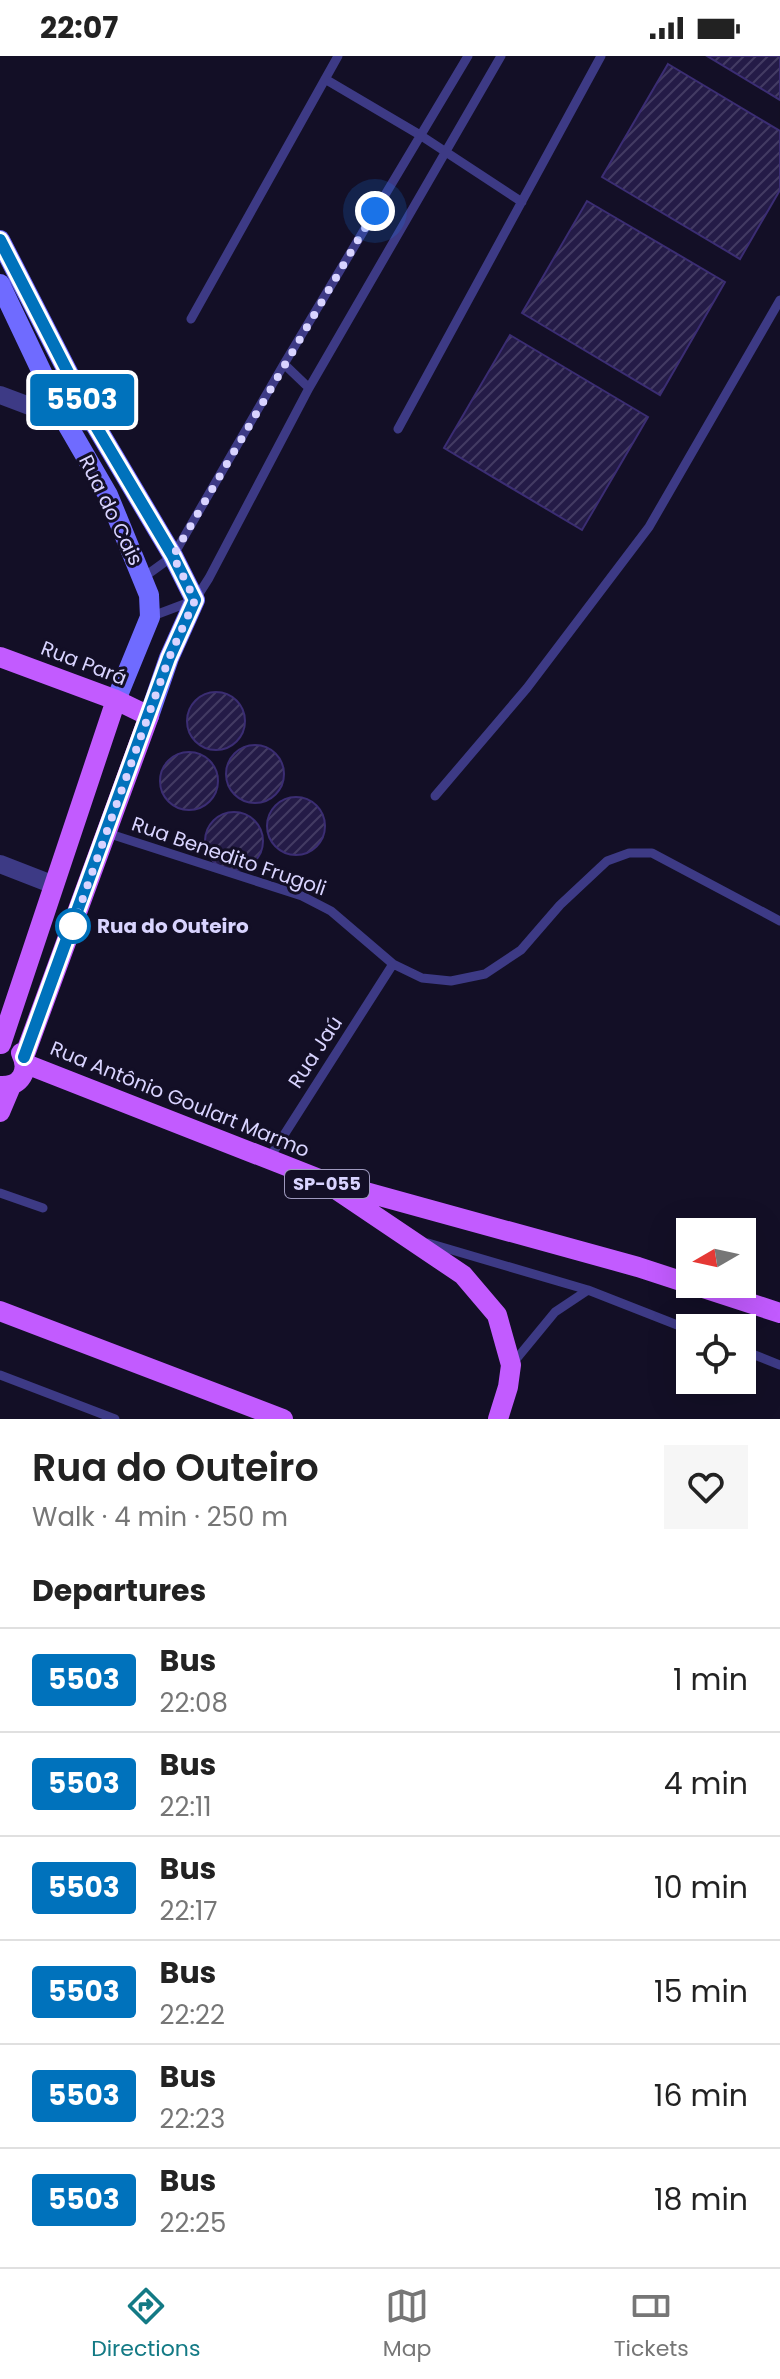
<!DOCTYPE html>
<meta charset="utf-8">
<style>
body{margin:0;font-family:Poppins,sans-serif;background:#f6f6f6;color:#222;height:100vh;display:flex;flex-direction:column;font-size:30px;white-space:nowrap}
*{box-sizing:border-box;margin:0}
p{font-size:26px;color:#767676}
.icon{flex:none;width:44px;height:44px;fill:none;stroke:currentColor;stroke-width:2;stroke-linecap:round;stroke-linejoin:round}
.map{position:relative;height:1363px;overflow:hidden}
.panel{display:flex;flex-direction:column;background:#fff;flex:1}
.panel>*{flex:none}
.badge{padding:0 16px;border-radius:6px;font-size:28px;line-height:52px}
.needle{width:52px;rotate:261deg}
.controls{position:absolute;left:676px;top:1162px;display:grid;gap:16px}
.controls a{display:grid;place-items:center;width:80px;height:80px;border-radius:0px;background:#fff;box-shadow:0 8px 32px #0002;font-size:40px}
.you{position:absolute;width:40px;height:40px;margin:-20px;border:6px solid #fff;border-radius:50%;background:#1a73e8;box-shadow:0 0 0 12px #1a73e833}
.map>.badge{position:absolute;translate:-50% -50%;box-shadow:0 0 0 4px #fff}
h2{padding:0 32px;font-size:30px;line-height:72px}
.round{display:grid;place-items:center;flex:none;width:84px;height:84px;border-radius:0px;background:#f6f6f6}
.summary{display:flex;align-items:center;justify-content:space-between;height:136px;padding:0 32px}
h1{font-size:38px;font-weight:600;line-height:60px}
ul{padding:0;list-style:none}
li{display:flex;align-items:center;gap:24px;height:104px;padding:0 32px;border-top:2px solid #e0e0e0}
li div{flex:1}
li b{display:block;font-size:30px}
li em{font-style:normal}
li .badge{min-width:88px;font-weight:700;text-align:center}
.status{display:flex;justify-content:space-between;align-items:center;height:56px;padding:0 40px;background:#fff;direction:ltr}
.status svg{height:22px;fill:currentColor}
.tabs{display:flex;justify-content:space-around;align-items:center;height:112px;border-top:2px solid #e0e0e0;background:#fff;font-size:22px;color:#767676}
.tabs a{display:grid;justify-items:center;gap:4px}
.tabs .on{color:#137a85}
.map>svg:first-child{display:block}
.building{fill:url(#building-hatch);stroke:#3b2d73;stroke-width:2}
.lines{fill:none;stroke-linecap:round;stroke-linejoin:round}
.lane{stroke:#3d3a85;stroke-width:9}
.street{stroke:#3d3a85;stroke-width:18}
.secondary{stroke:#6f6bff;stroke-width:20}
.primary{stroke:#c25bff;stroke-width:20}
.line-casing{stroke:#fff;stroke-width:18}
.line{stroke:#0072bc;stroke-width:12}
.walk{stroke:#d9d4ff;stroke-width:8;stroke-dasharray:0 14.4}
.stop-dot{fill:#fff;stroke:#0072bc;stroke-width:4}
.labels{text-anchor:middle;stroke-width:6;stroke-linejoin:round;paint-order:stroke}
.shield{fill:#130f26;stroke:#9e99be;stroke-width:2}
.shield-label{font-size:18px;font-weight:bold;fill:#d9d4ff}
.street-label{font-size:20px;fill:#d9d4ff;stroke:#130f26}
.stop-label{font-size:20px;font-weight:bold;fill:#d9d4ff;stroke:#130f26;text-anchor:start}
</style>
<div class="status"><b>22:07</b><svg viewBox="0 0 49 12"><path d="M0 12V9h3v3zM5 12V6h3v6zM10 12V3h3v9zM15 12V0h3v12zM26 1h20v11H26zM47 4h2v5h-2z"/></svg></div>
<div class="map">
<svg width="780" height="1363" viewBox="0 0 780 1363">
<defs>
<pattern id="building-hatch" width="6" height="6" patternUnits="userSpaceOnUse" patternTransform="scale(2)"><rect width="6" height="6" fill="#241b47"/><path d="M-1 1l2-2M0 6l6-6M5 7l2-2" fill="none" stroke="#433b63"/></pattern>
</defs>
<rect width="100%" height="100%" fill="#130f26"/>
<!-- building -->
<path class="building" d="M707,0h73v44z
M668,8l112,67v59l-40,69 -138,-82z
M587,145l138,81 -65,113 -138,-82z
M510,279l138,82 -66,113 -138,-82z
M187 665a29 29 0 1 1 58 0a29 29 0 1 1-58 0Z
M226 718a29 29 0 1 1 58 0a29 29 0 1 1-58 0Z
M160 725a29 29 0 1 1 58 0a29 29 0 1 1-58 0Z
M267 770a29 29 0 1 1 58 0a29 29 0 1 1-58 0Z
M205 785a29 29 0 1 1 58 0a29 29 0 1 1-58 0Z"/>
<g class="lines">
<!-- lane -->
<path class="lane" d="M325,23l95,56 102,67
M191,263l147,-263
M284,308l25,24
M398,373l203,-373
M144,521l29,-21 111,-192 184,-308
M150,561l45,-17 14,-22 100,-190 192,-332
M435,740l92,-108 122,-161 131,-227
M107,777l195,63 29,15 62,53 29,14 29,3 34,-7 36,-24 39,-45 47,-44 22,-8h23l128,68
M268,1104l125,-196
M0,1137l43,15
M428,1187l160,47 102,40
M742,1294l38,15
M513,1307l42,-51 33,-22
M0,1319l115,44"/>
<!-- street -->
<path class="street" d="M0,339l64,24 30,4
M0,808l54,21"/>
<!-- secondary -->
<path class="secondary" d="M0,184l94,183 79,133 22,44 -26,58 -20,58
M0,228l64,135 44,76 41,100 1,22 -34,83"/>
<!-- primary -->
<path class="primary" d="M0,601l116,43 33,16 -125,341
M1,988l115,-344
M26,1008l296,116 141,95 34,40 14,50 -3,22 -10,32
M0,1030c21,1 30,-15 21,-33
M0,1056l11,-26
M340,1129l298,82 52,17
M691,1228l89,29
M0,1255l283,108"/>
</g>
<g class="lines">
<defs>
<path id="line" d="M0,184l94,183 79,133 22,44 -26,58 -145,399"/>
</defs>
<!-- line casing -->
<use href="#line" class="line-casing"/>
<!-- line -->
<use href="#line" class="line"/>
<!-- walk -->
<path class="walk" d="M73,870l96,-268 26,-58 -22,-44 202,-345"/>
</g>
<!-- markers -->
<circle class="stop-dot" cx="73" cy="870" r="16"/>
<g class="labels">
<!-- shield labels -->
<rect class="shield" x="285" y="1114" width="84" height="28" rx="6"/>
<g class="shield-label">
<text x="327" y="1134">SP-055</text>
</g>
<!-- street labels -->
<g class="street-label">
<text transform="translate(111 454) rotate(64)" y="7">Rua do Cais</text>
<text transform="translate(84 607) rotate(21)" y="7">Rua Pará</text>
<text transform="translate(229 800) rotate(19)" y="7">Rua Benedito Frugoli</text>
<text transform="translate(315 996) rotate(-57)" y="7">Rua Jaú</text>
<text transform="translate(180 1043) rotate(22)" y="7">Rua Antônio Goulart Marmo</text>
</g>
<!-- stop labels -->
<g class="stop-label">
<text x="97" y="877">Rua do Outeiro</text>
</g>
</g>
</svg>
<div class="controls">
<a><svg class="needle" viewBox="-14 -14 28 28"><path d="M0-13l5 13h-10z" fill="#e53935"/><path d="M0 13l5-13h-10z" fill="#767676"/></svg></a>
<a><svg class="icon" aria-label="locate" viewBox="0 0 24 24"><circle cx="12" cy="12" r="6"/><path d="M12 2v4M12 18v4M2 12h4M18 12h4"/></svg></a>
</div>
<div class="you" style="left:375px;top:155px"></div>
<b class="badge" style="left:82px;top:344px;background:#0072bc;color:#fff">5503</b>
</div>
<section class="panel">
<div class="summary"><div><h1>Rua do Outeiro</h1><p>Walk · 4 min · 250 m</p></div><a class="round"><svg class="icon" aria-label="heart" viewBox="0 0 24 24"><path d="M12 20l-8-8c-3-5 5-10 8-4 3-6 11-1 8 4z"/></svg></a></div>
<h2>Departures</h2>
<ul>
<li><span class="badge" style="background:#0072bc;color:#fff">5503</span><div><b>Bus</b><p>22:08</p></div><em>1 min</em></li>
<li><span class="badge" style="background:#0072bc;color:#fff">5503</span><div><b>Bus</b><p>22:11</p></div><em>4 min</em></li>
<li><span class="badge" style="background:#0072bc;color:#fff">5503</span><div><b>Bus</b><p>22:17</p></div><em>10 min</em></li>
<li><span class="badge" style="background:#0072bc;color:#fff">5503</span><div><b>Bus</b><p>22:22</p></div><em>15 min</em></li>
<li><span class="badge" style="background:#0072bc;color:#fff">5503</span><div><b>Bus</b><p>22:23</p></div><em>16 min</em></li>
<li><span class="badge" style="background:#0072bc;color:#fff">5503</span><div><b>Bus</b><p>22:25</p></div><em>18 min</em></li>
</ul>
</section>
<nav class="tabs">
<a class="on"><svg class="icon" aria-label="directions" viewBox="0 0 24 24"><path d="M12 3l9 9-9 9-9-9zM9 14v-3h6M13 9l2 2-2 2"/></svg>Directions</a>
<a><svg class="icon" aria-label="map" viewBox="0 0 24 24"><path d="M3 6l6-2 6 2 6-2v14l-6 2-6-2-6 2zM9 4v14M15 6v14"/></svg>Map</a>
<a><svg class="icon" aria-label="tickets" viewBox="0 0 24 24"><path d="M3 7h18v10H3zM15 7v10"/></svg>Tickets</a>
</nav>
